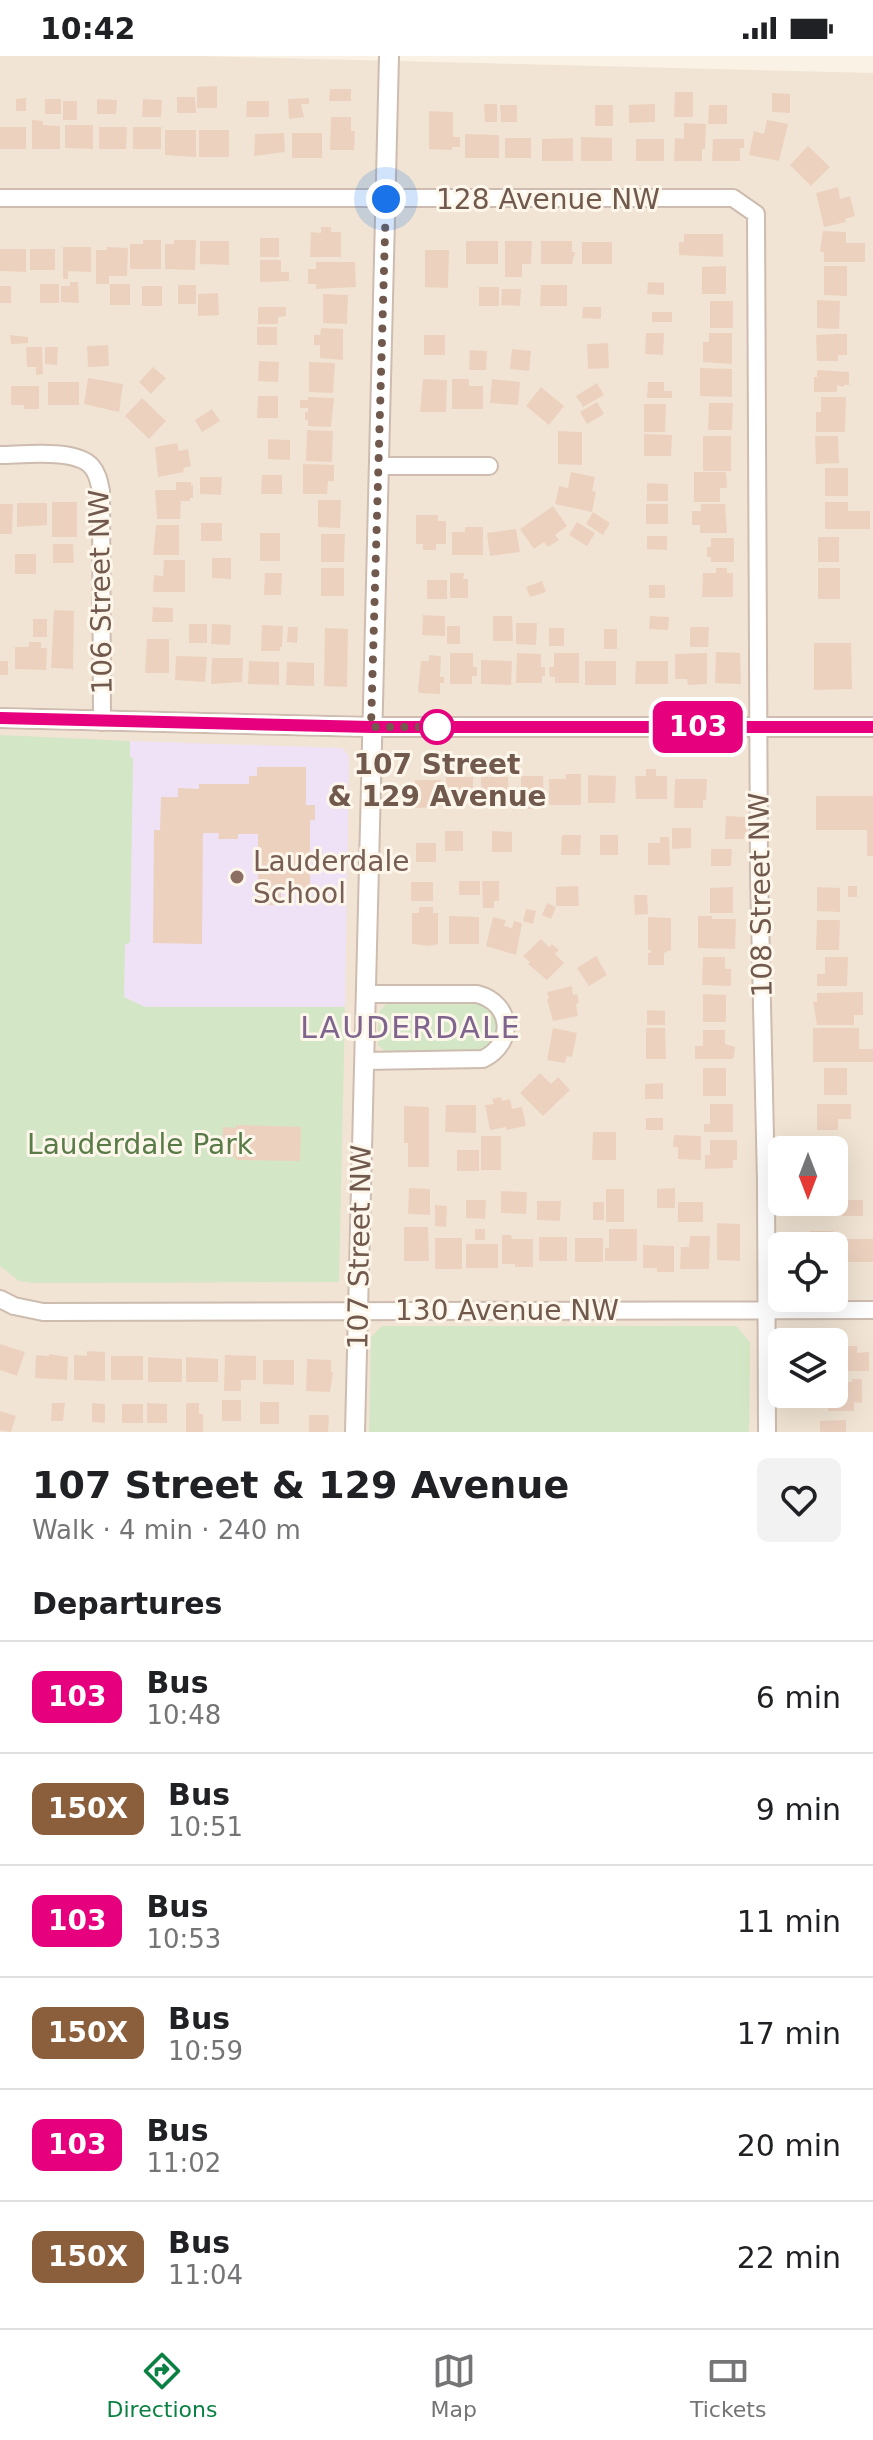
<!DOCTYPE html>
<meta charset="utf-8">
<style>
body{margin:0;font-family:"DejaVu Sans",sans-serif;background:#f2f2f2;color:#202124;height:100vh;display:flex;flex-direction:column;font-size:30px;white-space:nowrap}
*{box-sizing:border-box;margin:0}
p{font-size:26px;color:#757577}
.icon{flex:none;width:44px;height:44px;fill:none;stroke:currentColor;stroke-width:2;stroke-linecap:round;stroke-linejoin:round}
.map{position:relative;height:1376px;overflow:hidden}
.panel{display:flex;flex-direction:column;background:#fff;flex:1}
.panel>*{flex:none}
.badge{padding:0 16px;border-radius:12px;font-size:28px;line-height:52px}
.needle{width:52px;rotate:180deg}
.controls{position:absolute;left:768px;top:1080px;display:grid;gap:16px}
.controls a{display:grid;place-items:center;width:80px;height:80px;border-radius:12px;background:#fff;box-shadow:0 8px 32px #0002;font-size:40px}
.you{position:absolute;width:40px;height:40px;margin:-20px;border:6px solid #fff;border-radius:50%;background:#1a73e8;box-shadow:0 0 0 12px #1a73e833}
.map>.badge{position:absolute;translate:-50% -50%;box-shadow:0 0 0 4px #fff}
h2{padding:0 32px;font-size:30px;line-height:72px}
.round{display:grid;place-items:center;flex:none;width:84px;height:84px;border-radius:12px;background:#f2f2f2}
.headline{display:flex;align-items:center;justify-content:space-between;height:136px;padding:0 32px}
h1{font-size:38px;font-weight:600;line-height:60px}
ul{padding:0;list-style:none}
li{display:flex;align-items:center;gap:24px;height:112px;padding:0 32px;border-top:2px solid #e0e0e0}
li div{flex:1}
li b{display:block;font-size:30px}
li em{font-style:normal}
li .badge{min-width:88px;font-weight:700;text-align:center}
.status{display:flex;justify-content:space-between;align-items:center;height:56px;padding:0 40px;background:#fff;direction:ltr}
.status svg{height:22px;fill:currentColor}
.tab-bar{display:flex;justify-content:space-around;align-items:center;height:112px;border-top:2px solid #e0e0e0;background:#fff;font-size:22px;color:#757577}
.tab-bar a{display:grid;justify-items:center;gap:4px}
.tab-bar .current{color:#0b8043}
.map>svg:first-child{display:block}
.residential{fill:#f1e4d4;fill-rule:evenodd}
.education{fill:#efe2f6}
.green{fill:#d3e6c5}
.building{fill:#edd1bf}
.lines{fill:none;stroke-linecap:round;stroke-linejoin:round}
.minor-casing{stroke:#cdbcaf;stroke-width:20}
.tertiary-casing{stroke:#cdbcaf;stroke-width:22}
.minor{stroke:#fff;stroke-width:16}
.tertiary{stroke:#fff;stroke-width:18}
.line-casing{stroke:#fff;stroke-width:18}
.line{stroke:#e6007e;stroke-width:12}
.walk{stroke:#71594d;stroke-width:8;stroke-dasharray:0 14.4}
.stop-dot{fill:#fff;stroke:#e6007e;stroke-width:4}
.education-dot{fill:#8d6e63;stroke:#fdf6eb;stroke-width:3}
.labels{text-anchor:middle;stroke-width:6;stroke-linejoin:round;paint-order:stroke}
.street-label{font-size:28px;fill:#71594d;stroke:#fdf6eb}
.stop-label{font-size:28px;font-weight:bold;fill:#71594d;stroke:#fdf6eb}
.education-label{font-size:28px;fill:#785e54;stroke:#fdf6eb;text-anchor:start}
.park-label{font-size:28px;fill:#587b48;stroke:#fdf6eb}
.neighbourhood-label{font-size:30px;letter-spacing:2px;fill:#7f658d;stroke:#fdf6eb}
</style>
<div class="status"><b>10:42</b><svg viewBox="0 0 49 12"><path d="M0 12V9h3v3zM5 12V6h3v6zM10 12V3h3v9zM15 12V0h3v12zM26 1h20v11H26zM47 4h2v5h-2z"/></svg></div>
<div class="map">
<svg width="873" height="1376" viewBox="0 0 873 1376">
<rect width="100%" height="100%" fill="#faf2e5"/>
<!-- residential -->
<path class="residential" d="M0,0h198l675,17v1359h-873zM782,1094h52v52h-52zM782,1190h52v52h-52zM782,1286h52v52h-52z"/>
<!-- education -->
<path class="education" d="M130,685l212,7 7,8 -4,251h-200l-22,-10z"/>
<!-- green -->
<path class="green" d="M0,679l130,6v16l3,1 -3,185 -5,1 -1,53 21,10h200l-6,275 -306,1 -14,-2 -19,-15z
M479,945l15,11c4,18 1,28 -13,41h-89l-6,-1 -8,-7v-32l9,-10z
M382,1270h354l14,16 -1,90h-380l2,-95z"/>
<!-- building -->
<path class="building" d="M217,30v22h-20v-21z
M330,33h21v12h-22z
M675,36h18v25h-19z
M772,37l18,1v19l-18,-1z
M177,41h18l1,16h-19z
M26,42v13h-10v-12z
M309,42v6h-8l3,13 -15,2 -1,-20z
M45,43h16v15h-16z
M97,43l20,1 -1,14h-19z
M143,43l19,1 -1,17h-19z
M63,45h14v19h-14z
M247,45h22v16h-23z
M484,48h13v18h-12z
M655,48v18l-26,1v-18z
M500,49h17v17h-16z
M595,49h18v21h-18z
M709,49h18v19h-19z
M429,55l24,1v25h7v10h-8v3l-23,-1z
M331,61h20v14h4l-1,19h-24z
M32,64l11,1v4l17,1v23h-28z
M767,64l21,4 -9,37 -30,-6 5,-24 10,3z
M684,67l22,1 -1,25h-3v12h-28l1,-23 9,1z
M65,69h28v24l-28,-1z
M0,71h26v22h-26z
M99,71h28l-1,22h-27z
M133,71h28v22h-28z
M165,74h31v27l-31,-2z
M199,74h30v27h-30z
M284,77l1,19 -31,4 1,-22z
M292,77h30v25h-30z
M465,78l34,1v23h-34z
M581,81l31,1v23h-31z
M505,82h26v20h-26z
M573,82v23h-31v-22z
M636,83h28v22h-28z
M713,83h31v9h-4v13h-28z
M808,90l22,21 -19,19 -21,-21z
M838,131l2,12 10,-3 5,20 -10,3 1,3 -22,5 -8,-34z
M321,171h10v5h10v25h-31l1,-25 10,1z
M823,175l23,1v11h19v19h-41v-10h-4z
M684,178h39v23l-44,-2v-13h5z
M260,182h19v19h-19z
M143,184h18v29h-31v-25h13z
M174,184h22l-1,30 -30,-1v-25h9z
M200,185h29v24l-29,-1z
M466,185h32v23h-32z
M505,185h27l-1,23h-9v13h-17z
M541,185h31v11h3l-3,12h-31z
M582,186h30v22h-30z
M63,191h28v25l-23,-1v8h-5z
M107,191l21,1 -1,28h-18v8h-13v-34h11z
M0,193h26v23l-26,-1z
M30,193h25v21h-25z
M425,194h24l-1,38 -23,-1z
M260,204h21v12h8v9l-29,1z
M316,206h39l1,25 -40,2v-5h-8v-15h8z
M726,210v28h-24v-27z
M824,210h23v30l-23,-1z
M70,226h8l1,21 -18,-1v-16h9z
M648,226l16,1v12l-17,-1z
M40,228h19v19h-19z
M110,228h20v21h-20z
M178,229h18v19h-18z
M541,229h26v21h-27z
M0,230h11v17h-11z
M142,230h20v20h-20z
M479,231h20v19h-20z
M502,233h19l-1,17 -19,-1z
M218,237l1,22 -21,1v-22z
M323,238l25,1 -1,29 -24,-1z
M817,244l23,1 -1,28 -22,-1z
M710,245h23v27h-23z
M258,251h28v9l-8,1v7h-20z
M583,251h18v12l-19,-1z
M652,256h20v10h-20z
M257,271h20v18h-20z
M321,272l22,1v31l-23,-2v-13h-6v-10h6z
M646,277h18l-1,22 -18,-1z
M709,277h23v31l-29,-2v-20h6z
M836,278h11v21h-9v6h-21l-1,-26z
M10,279l18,2v6l-17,1z
M424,279h21v20h-21z
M608,287l1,25 -21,1 -1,-25z
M108,289l1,21 -21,1 -1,-21z
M26,291h16l1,27 -7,1v-8h-9z
M45,291h13l-1,18 -12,-1z
M512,293l19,2 -2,20 -19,-2z
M470,294l17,1 -1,19h-17z
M259,305l20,1 -1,20 -20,-1z
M309,306l26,1 -2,30 -24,-1z
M153,311l13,11 -15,16 -12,-12z
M700,312l32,1v28l-32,-1z
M817,314l32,2v13h-5v2l-7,-2v7h-23v-15h3z
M88,322l35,6 -4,28 -35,-8z
M423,323l24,1 -1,32h-26z
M452,323h17v7h14v23h-31z
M492,323l28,3 -2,23 -28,-2z
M48,326h31v23h-31z
M648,326h16v9h8v7h-25z
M597,327l7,12 -21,12 -7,-11z
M11,330h28v23h-15v-4h-13z
M541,331l23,19 -15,19 -23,-19z
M258,340h20v22h-21z
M308,341l26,1 -3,29 -23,-1v-6h-3v-8h3v-4h-8v-8h8z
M821,341h25l-1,35h-29v-20h5z
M142,342l24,23 -17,18 -24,-23z
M597,346l7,12 -17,10 -7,-12z
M709,347h24l-1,27h-24z
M644,348h22l-1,28h-21z
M212,353l8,12 -18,11 -7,-12z
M307,374l26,1 -1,31 -26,-1z
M558,375l24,1v33l-24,-1z
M644,378l28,1 -1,21h-27z
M703,380h28v35h-28z
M815,380h23l1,27 -23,1z
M268,383l22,1v20l-22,-1z
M177,387l2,8 9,-2 3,17 -8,2 1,4 -26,5 -3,-30z
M303,408l31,1v16h-6l-1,13h-24z
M825,412h23v28h-23z
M571,416l24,5 -3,14 4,1 -4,20 -37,-8 4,-18 9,2z
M694,416h32l1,16h-7v14h-26z
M262,419h20v19h-21z
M200,421h22l-1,18 -21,-1z
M176,426h15v3h2v13h-3v3h-9l-1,18h-23l-2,-29h21z
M647,427l21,1v17h-21z
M318,444h23l-1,28 -22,-1z
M52,446h25v35h-25z
M825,446h23v9h22v18h-45z
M17,447h30v22l-30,2z
M0,448h13l-1,30h-12z
M646,448h22v20h-22z
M701,448h24l2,29h-27v-8h-8v-14h9z
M553,450l14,20 -12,9 4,5 -11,7 -4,-5 -10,7 -14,-20z
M593,456l17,11 -7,12 -17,-11z
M416,459h22v6h8v23h-10v6h-13v-6h-7z
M577,466l18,11 -8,13 -18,-11z
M201,467h21v18h-21z
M156,469h23v30h-26z
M465,471h18v28h-31v-23h13z
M516,473l4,23 -30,4 -3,-23z
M260,477h20v28h-20z
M321,478h24l-1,28h-23z
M647,480h20v14l-20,-1z
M818,481h21v25h-21z
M711,482h23v24h-23v-5h-4v-10h4z
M53,488h20l1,19h-21z
M15,498h21v20h-21z
M212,502h19v21l-19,-1z
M164,504h21v32h-32l1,-17 9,1z
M321,512h23v28h-23z
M716,512h11v5h6v24h-31l1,-24h13z
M818,512h22v31h-22z
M265,517h17l-1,22h-17z
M450,517h14l-1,6h5v19h-18z
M427,524h20v19h-20z
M542,525l4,11 -16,5 -4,-10z
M649,529h16v13h-16z
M153,551l20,1v14h-21z
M54,554l20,1 -1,58 -22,-1z
M423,559l22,1v20l-23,-1z
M493,560h19l1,25h-20z
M650,560l19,1 -1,13 -19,-1z
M33,563h14v18h-14z
M516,567h21l-1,22 -20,-1z
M189,568h18v19h-18z
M212,568l19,1 -1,20 -19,-1z
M262,569l21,1 -1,21h-2v4h-19z
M447,570h13v18h-13z
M288,571h10l-1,16 -10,-1z
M690,571h19l-1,20h-18z
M325,572l23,1 -1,58 -23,-1z
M549,572h15v18h-15z
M604,573h13v20h-13z
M147,583h22v34h-24z
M29,586h12v6h6l-1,22 -31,-1v-22h14z
M814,587h37l1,46 -38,1z
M716,596l24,1 1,31 -26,-1z
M450,597h23v14h4v9h-5v8h-22z
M517,597l24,1v13h4v9h-3v7h-26z
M554,597h25v30h-24v-6h-5l-1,-10h5z
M707,597v31l-19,1 -1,-6h-12v-25z
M429,599l12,1 -1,21h4v6h-4v11l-21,-1 -1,-3 3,-29h8z
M176,600l31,1 -2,25 -30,-2z
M212,602h31l-1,24 -31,2z
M481,604l31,1 -1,24 -30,-1z
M0,605h8v14h-8z
M249,605l30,1v23l-31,-1z
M585,605h31v24h-31z
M636,605h32v23h-33z
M287,606l27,1v23l-28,-1z
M257,711h49v38h9v15h-5v69h-29v16h-23v-71h-20v5h-20l1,-6h-16l-1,111 -49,-1 1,-113h6l1,-33h17v-9l21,1v-5h50v-8h8z
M646,713h10v7h11v23h-31l-1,-23h11z
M566,718h15v31h-32v-26h17z
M588,719l28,1 -1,27h-27z
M521,720h22l1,33h-23z
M446,721h27v24l-27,1z
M481,721h27l1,26 -14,1v2l-7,1v-4h-7z
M675,723h32l-1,21h-3v8h-29z
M415,724h26l-2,27 -24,1z
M816,740h57v60h-6v-26h-51z
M726,760l19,1 2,15h-2l-1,7h-19z
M672,772h19v20l-19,1z
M445,775h18v20h-18z
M492,775l20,1v20h-20z
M562,779h19l-1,20h-19z
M600,779h18v20h-18z
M660,781h9l1,28h-22v-22h12z
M416,787h20v19h-20z
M711,793h21l-1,17h-20z
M459,825h21v14h-21z
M482,825h17v20h-5v7h-11z
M411,826h22v19h-22z
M578,830l1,20h-23v-19z
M848,830h9v11h-9z
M733,831v26h-23v-25z
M817,831l23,1v24l-23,-1z
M634,839h13l1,19 -13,1z
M547,847l9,4 -5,12 -9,-4z
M419,851h14v6h5v31l-9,2 -17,-2v-31h7z
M526,853l10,2 -3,13 -10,-3z
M449,860l30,1v27h-30z
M698,860h14v3h24l-1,30 -37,-1z
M493,861l13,3 -2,6 8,2 2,-7 8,2 -6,32 -30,-9z
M648,861l23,1v32l-7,3v12h-16v-12h3v-3h-3z
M817,864h23l-1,30h-23z
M541,883l8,8 3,-3 7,6 -4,4 9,9 -17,17 -19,-16 2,-2 -7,-6z
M596,900l11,19 -18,11 -12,-18z
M703,901h22v12h6v17l-29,-1z
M825,901h23l-1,29h-30v-12h8z
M572,930l1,9 4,-1 2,9 -3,1 2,12 -25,5 -6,-22 2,-1 -2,-6z
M863,936v23h-9v10h-37l-4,-23h4v-9z
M703,938l23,1v27h-23z
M647,954l18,1v14h-18z
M553,972l24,5 -5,24 -5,-1 -2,7 -18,-3z
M646,972h19l1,31h-20z
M813,972h46v21h14v13h-60z
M703,974h22v14l10,3 -1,10 -2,2h-37v-13h8z
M703,1012h23v28h-23z
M824,1012h23v27h-23z
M540,1017l11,11 7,-7 12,13 -27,26 -23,-23z
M663,1027v16h-18v-15z
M501,1041l1,4 8,-2 2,10 10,-2 4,19 -20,4v-3l-16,3 -5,-25 9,-1 -2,-5z
M710,1048h23v28h-29v-8h6z
M817,1048h34v15h-13v11h-21z
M446,1049h30v28l-31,-1z
M404,1050l25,1v60h-21v-24h-4z
M646,1062h17v12h-17z
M236,1069l65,2 -1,34 -64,-1v-3h-14l1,-30 13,1z
M593,1076h23v28h-24z
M674,1079l27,1v24l-23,-1v-12h-5z
M481,1080h20v34h-20z
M710,1084h27v20h-4v8l-28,1v-14h5z
M839,1084l1,29h-6v-19h-18v-9z
M457,1094h22v21h-22z
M409,1132l21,1v26l-22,-1z
M675,1132v20h-18v-19z
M606,1133h18v33h-18z
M501,1135l26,1 -1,22 -25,-1z
M466,1144h20l-1,19 -19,-1z
M842,1144h21v16h-21z
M537,1145h24l-1,20 -23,-1z
M593,1146h11v18h-11z
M678,1146h25v20h-25z
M811,1146h22l-1,5h-21z
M435,1149l12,1 -1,21 -11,-1z
M717,1167l23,1v37l-23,-1z
M404,1171h24l1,34h-25z
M475,1173h10v11h-10z
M609,1173h28v32h-32v-13h4z
M810,1175h23v15h-24z
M502,1179h9l1,4h21v28h-18v-3h-13z
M690,1180h20l-1,33h-29l1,-22h8z
M539,1181h28v24h-28z
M435,1182h27v31h-27z
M575,1182h28v24h-28z
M845,1183h28v23h-28z
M466,1188h32v24h-32z
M643,1189l31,1v26h-17v-4h-14z
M0,1288l25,8 -8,24 -17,-6z
M834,1290h23v7l12,-1v19h-35z
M87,1295l18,1v29l-31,-1v-25l13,1z
M49,1298l19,3 -1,23 -32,-2 1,-23 13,1z
M225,1299l31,1v24h-15v11h-17z
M111,1300h32v24h-32z
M148,1301l34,2v23h-34z
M186,1301l32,2v23h-32z
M307,1303l24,1v12h2l-3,20 -24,-1z
M263,1304h31v25l-31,-1z
M852,1323h10v24l-8,-1v9h-26v-17h6v-12h18z
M222,1344h19v21h-19z
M260,1346h19v22h-19z
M52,1347h13l-2,18h-12z
M92,1347l13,1v19l-13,-1z
M147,1347l20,1v19h-20z
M186,1347h13v11h4v18h-17z
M122,1348h21v19h-21z
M0,1355l16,5 -5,16 -11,-2z
M309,1359h20l-1,17h-19z
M846,1364v12h-26v-11z"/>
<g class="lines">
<defs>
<path id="minor" d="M0,142h733l23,16 3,659 7,308 1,251
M0,399c23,0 77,-7 92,12 6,7 7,15 9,24l1,231
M378,410h111
M364,1005l119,-2c33,-16 29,-56 -6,-65h-112
M0,1243l14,7 29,6 830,-2"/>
<path id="tertiary" d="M0,662l371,9h502
M355,1376l34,-1376"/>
</defs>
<!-- minor casing -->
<use href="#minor" class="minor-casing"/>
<!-- tertiary casing -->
<use href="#tertiary" class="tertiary-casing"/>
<!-- minor -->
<use href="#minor" class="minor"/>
<!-- tertiary -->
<use href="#tertiary" class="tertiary"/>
</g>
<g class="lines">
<defs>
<path id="line" d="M0,662l371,9h502"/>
</defs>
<!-- line casing -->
<use href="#line" class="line-casing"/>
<!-- line -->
<use href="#line" class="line"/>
<!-- walk -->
<path class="walk" d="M386,143l-15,528h66"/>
</g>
<!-- markers -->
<circle class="stop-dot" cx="437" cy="671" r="16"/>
<circle class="education-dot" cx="237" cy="821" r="8"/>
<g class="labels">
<!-- street labels -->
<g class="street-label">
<text x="548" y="153">128 Avenue NW</text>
<text transform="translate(100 536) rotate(-91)" y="10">106 Street NW</text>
<text transform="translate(760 839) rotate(-91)" y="10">108 Street NW</text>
<text transform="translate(359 1191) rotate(-89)" y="10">107 Street NW</text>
<text x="507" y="1264">130 Avenue NW</text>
</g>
<!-- stop labels -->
<g class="stop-label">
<text x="437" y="718">107 Street<tspan x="437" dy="32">&amp; 129 Avenue</tspan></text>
</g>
<!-- education labels -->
<g class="education-label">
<text x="253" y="815">Lauderdale<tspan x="253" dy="32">School</tspan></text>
</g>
<!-- park labels -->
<g class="park-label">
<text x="140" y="1098">Lauderdale Park</text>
</g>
<!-- neighbourhood labels -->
<g class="neighbourhood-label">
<text x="411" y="982">LAUDERDALE</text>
</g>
</g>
</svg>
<div class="controls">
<a><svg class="needle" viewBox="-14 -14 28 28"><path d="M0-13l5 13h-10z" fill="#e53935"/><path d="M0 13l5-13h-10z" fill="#757577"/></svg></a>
<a><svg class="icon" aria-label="locate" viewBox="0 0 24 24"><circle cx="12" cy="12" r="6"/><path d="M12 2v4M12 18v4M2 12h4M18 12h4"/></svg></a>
<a><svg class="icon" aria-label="layers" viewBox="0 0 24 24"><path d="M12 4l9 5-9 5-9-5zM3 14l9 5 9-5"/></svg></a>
</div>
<div class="you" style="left:386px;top:143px"></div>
<b class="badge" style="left:698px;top:671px;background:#e6007e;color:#fff">103</b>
</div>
<section class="panel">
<div class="headline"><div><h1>107 Street &amp; 129 Avenue</h1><p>Walk · 4 min · 240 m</p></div><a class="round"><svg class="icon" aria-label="heart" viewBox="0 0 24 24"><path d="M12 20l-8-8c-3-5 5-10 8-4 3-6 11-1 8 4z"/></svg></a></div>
<h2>Departures</h2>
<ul>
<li><span class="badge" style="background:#e6007e;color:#fff">103</span><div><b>Bus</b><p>10:48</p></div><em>6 min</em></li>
<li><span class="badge" style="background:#8b5e3c;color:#fff">150X</span><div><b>Bus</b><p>10:51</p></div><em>9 min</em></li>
<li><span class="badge" style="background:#e6007e;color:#fff">103</span><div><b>Bus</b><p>10:53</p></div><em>11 min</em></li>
<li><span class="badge" style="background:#8b5e3c;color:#fff">150X</span><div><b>Bus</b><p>10:59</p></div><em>17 min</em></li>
<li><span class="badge" style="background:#e6007e;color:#fff">103</span><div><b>Bus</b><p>11:02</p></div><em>20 min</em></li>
<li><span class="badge" style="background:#8b5e3c;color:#fff">150X</span><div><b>Bus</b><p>11:04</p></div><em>22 min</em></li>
</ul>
</section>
<nav class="tab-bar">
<a class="current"><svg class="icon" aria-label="directions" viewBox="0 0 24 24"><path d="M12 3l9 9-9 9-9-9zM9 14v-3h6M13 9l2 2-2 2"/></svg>Directions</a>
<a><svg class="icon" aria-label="map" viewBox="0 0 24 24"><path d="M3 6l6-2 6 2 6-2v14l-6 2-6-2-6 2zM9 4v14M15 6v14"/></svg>Map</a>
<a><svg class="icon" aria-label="tickets" viewBox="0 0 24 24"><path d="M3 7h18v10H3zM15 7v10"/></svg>Tickets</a>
</nav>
